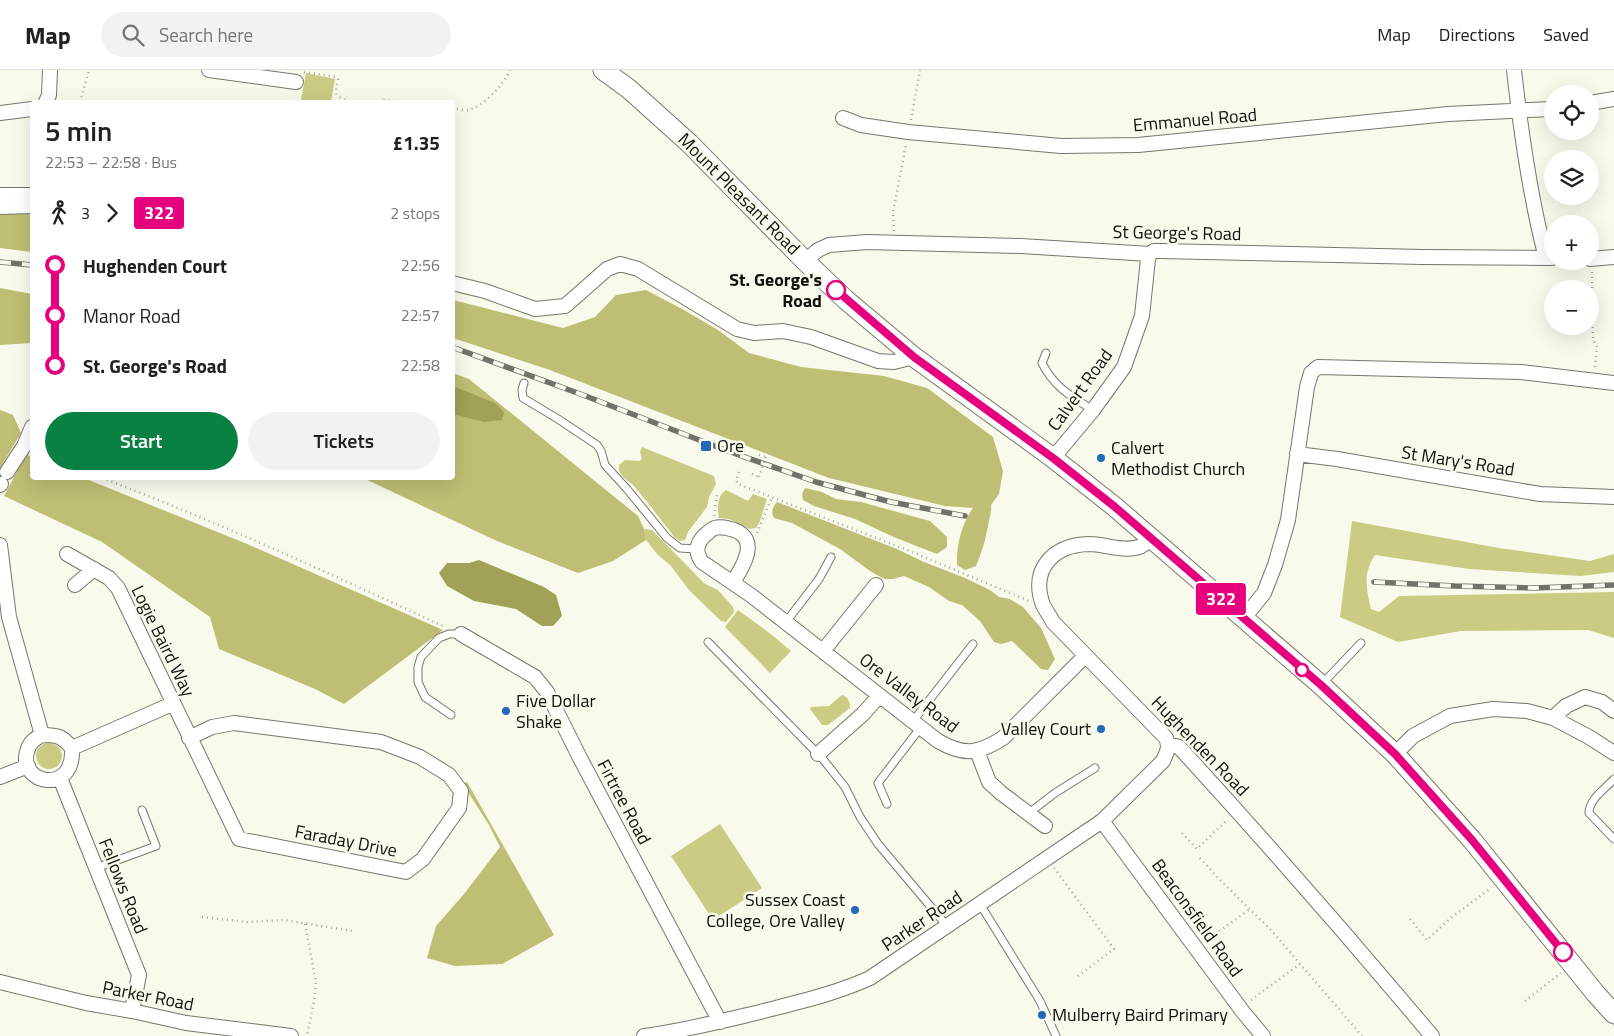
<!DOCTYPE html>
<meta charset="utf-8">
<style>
body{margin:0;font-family:"Titillium Web",sans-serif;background:#f2f2f2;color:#202124;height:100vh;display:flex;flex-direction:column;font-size:19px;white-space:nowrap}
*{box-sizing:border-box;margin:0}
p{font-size:16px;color:#757577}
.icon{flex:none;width:28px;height:28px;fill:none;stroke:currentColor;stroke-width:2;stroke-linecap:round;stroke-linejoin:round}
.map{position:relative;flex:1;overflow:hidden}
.panel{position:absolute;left:30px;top:30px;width:425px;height:380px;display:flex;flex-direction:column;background:#fff;border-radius:5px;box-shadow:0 5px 20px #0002}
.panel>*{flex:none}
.badge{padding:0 10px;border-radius:4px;font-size:18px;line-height:32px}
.fabs{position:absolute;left:1544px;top:15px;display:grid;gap:10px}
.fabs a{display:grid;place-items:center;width:55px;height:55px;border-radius:50%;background:#fff;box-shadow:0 5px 20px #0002;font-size:25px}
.map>.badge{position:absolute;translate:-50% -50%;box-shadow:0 0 0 2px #fff}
.legs{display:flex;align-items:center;gap:8px;height:55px;padding:0 15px;font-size:16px}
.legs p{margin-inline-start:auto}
.summary{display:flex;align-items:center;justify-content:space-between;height:85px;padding:0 15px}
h1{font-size:28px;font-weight:600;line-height:38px}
.cta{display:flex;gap:10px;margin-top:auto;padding:10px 15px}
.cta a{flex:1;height:58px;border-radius:30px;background:#0b8043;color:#fff;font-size:20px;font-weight:600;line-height:58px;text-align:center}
.cta a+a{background:#f2f2f2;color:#202124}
ul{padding:0 15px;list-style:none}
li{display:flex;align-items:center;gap:18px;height:50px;font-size:19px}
li i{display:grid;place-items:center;width:8px;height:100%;margin:0 6px;background:currentColor}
li i::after{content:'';width:12px;height:12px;margin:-6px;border:4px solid;border-radius:50%;background:#fff}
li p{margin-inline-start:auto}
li:first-child i{background:linear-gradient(#0000 50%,currentColor 0)}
li:last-child i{background:linear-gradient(currentColor 50%,#0000 0)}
header{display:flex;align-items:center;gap:30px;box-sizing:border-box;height:70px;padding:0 25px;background:#fff;border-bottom:1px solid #e0e0e0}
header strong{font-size:24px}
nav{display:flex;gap:28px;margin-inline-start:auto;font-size:18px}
.search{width:350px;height:45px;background:#f2f2f2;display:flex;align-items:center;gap:12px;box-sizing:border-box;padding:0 18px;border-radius:28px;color:#757577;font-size:19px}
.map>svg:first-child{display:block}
.green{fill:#cbcc83}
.forest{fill:#bebe74}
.water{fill:#a1a157}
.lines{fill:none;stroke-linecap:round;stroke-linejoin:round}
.lane-casing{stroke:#76776b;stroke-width:9}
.street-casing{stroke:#76776b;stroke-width:16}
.secondary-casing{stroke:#76776b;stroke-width:21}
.path{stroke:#a6a69c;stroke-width:2.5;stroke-dasharray:1 4;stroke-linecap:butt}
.lane{stroke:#fff;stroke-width:7}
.street{stroke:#fff;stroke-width:14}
.secondary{stroke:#fff;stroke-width:19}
.rail-casing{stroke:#72726a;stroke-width:5.5}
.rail{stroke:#f9f9ec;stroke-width:4;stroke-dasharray:11;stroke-linecap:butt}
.path-bridge{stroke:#a6a69c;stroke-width:2.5;stroke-dasharray:1 4;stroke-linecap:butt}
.line-1-casing{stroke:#fff;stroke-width:11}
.line-1{stroke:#e6007e;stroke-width:8}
.stop-1-dot{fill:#fff;stroke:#e6007e;stroke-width:2.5}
.poi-dot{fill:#2369ba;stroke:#f9f9ec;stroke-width:2}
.labels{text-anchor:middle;stroke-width:5;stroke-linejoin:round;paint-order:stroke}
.street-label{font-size:18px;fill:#10100c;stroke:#f9f9ec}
.stop-label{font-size:18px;font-weight:bold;fill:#10100c;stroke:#f9f9ec;text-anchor:end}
.poi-label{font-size:18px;fill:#10100c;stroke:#f9f9ec;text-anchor:start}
</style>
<header>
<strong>Map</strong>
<div class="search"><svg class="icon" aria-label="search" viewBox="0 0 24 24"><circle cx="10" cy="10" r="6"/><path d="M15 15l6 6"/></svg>Search here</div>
<nav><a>Map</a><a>Directions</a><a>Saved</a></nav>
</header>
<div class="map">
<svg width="1614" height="966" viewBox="0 0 1614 966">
<rect width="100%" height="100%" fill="#f9f9ec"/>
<!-- green -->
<path class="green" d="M306,3l29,6 -4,23h-15l-15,-2z
M642,377l72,29 2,8 -7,13 -2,10 -19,25 -3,8 -5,1 -5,-3 -27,-35 -15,-18 -10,-8 -4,-6v-6l6,-5 14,1 3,-2 -2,-7z
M726,420l22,11 5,-7 14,5 -7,22 -4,7 -6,1 -21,-10 -10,-1c-2,-10 -2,-22 7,-28z
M1352,451l147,27 91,13 24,-7v18l-33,4 -112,-7 -94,-14c-12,18 -9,33 -4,54l8,3 20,-16 215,-4v46l-26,-8 -127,1 -63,11 -58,-25z
M644,459l8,1 53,54 13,6 15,17 1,5 -8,10 -5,-1 -32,-31 -18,-24 -14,-12 -11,-14z
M738,540l34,25 19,16 -21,22 -45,-46z
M842,625c6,2 8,6 8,13l-22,17h-6l-12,-16 1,-2 18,-1z
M36 686a13 13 0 1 1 26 0a13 13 0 1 1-26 0Z
M720,754l42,64 -49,32 -42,-64z"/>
<!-- forest -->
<path class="forest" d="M0,144h32v38l-32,-4z
M0,218l32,6v49l-32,2z
M646,220l38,20 34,20 31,23 52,14 83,9 43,12 66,49 10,34 -4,23 -8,11c1,8 -2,13 -3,21 -3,16 -6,25 -12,40l-11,4 -8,-5c-1,-19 5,-42 16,-57l-28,-2 -116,-28 -279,-108 -97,-32v-38l110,28 32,-11 21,-22z
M453,303l16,6 169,137 6,13 2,11 -33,21 -35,12 -81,-32 -134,-63h89z
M0,340l13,5 8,18 -21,35z
M26,384l6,3v21h52l163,66 196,86 -99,74 -29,-15 -96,-40 -9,-32 -108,-75 -98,-46z
M805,418l17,4 14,7 25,3 69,19 17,16v10l-10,7 -41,-16 -41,-19 -41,-13 -11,-6 -1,-6z
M777,432l120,47 27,13 41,16 25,12 9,7 11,2 13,8 18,21 14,31 -7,11 -7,-1 -29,-28 -11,3 -7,-2 -14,-21 -18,-16 -13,-4 -20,-14 -25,-11 -11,3h-9l-14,-8 -30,-22 -48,-26 -18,-5c-3,-7 -2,-10 3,-16z
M467,712l87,153 -52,29 -47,2 -28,-8 9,-32 28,-32 36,-47 -11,-22 -26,-41z"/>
<!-- water -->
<path class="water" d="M453,316l42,17 9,9 -2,8 -18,2 -31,-8z
M479,490l65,27 12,8 6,21 -9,10h-11l-26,-17 -42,-8 -27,-15 -8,-13 8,-10h22z"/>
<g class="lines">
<defs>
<path id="lane" d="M1046,283l-4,10c12,24 29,33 51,47
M524,313l-2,7 1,8 35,21 39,26 4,6 4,14 22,24 40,49 13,10 16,1
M786,552l33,-43 12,-22
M708,572l114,116 23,29 15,30 18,27 69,82
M1321,615l40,-42
M451,645l-26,-18 -7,-15v-15l3,-10 18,-19 10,-4h12
M913,651l60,-77
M1614,709c-9,10 -25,20 -25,34l25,26
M887,734l-9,-21 43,-56
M1029,743l26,-20 40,-25
M96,798l60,-22 -14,-36
M980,834l60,97 16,35"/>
<path id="street" d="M209,0l87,12
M1514,0c7,63 16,127 32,188
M46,32l3,-7 1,-25
M1590,33l24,-4
M0,43l32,-4
M843,48l18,7 47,7 153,14 77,-1 310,-31 104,-5
M0,125h32
M0,137l32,-1
M1590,189l24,-2
M805,191l13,-11 11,-5 38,-3 154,4 129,8 4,-3h7l261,6 130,1
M452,213l33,8 50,18 30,-3 42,-37 13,-5 18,5 99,60 17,4 29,-2 28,6 67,24 16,1 20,-5
M1297,384l40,5 203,35 74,3
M1053,388l40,-48 31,-43 18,-51 6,-57 2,-5
M7,402l17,-26 8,-19
M0,415l1,-1
M0,475l9,72 33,118
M67,484l42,24 9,10 121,251 167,33 17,-13 36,-51 2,-17 -12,-16 -29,-18 -39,-15 -147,-19 -22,4 -23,11
M733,512c10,-15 27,-43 1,-52 -7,-2 -13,-4 -19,-2 -4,1 -7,5 -10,7 -9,9 -10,17 -3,27l50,34 186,145c26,15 40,13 65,-3l82,-82
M75,515l19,-16
M1243,549l21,-26 11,-28 13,-45 19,-133 4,-14 7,-6 203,5 93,11
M461,564l74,43 12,15 33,66 140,264
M823,581l53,-66
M1553,648l13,-12 19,-9 17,5 12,9
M42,665c16,0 20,1 30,13 3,48 -54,36 -45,4 2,-9 7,-13 15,-17z
M1168,674l11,3c87,95 171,191 253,289
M72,678l100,-44
M977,681l12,31 12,11 44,33
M818,684l45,-40 16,-18
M1395,684l18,-18 37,-20 43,-7 34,2 26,7 36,19 25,16
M0,707l28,-11
M60,708l79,197 -7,36
M1102,751l141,191 20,24
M0,912l86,21 46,8 54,12 105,13
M644,966c39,-5 78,-15 116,-24 38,-10 75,-18 110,-34l232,-157 61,-60c4,-9 7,-14 3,-23l-113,-116c-3,-6 -7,-11 -10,-17 -13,-36 10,-60 46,-61 16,0 34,8 50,3 4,-1 9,-6 12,-9"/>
<path id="secondary" d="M603,0l26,19 60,54 116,118 41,39 68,57 139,101 62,49 206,178 74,69 77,86 124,154 18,20"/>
</defs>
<!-- lane casing -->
<use href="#lane" class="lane-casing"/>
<!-- street casing -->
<use href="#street" class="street-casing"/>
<!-- secondary casing -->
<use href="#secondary" class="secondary-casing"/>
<!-- path -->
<path class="path" d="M304,2l32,5 2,2c-3,17 -5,15 11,23
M80,32l9,-32
M379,32l5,-2 18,2
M452,38c5,1 12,3 16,2 14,-2 38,-28 42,-40
M911,50l9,-50
M894,161l-1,-19 13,-67
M1592,202l1,68 4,7 -2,21
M759,385l7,2
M739,402l-3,8 2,4 174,68 117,49
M752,404l7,3
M102,408c116,44 229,96 341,148
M714,446l3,-21
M757,463l15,-36
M1182,763l15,16 30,-29
M1200,788l18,20 53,52 91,106
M1054,798l60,81 -39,29
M202,847l45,5 37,-2 68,11
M1410,849l17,21 25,-23 39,-29
M305,854l11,58 -2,19 -7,35
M1207,870l43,-31
M1251,930l49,-36
M1525,931l36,-28"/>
<!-- lane -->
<use href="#lane" class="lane"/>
<!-- street -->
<use href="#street" class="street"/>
<!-- secondary -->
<use href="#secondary" class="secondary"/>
<defs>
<path id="rail" d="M0,192l32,3
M452,277l131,48 142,55 91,32 75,20 74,14
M1374,512l81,4 79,2 80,-3"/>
</defs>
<!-- rail casing -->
<use href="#rail" class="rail-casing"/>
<!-- rail -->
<use href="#rail" class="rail"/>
<!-- path-bridge -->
<path class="path-bridge" d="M759,407l7,-20"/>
</g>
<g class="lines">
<defs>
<path id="line-1" d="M836,220l78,67 139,101 62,49 206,178 74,69 77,86 91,112"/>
</defs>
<!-- line-1 casing -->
<use href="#line-1" class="line-1-casing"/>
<!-- line-1 -->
<use href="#line-1" class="line-1"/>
</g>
<!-- markers -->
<g class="stop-1-dot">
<circle cx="836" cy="220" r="9"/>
<circle cx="1302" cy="600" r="6"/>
<circle cx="1563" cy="882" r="9"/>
</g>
<g class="poi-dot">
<rect x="700" y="370" width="12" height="12" rx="2.5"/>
<circle cx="1101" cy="388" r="5"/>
<circle cx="506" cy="641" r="5"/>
<circle cx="1101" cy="659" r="5"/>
<circle cx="855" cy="840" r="5"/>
<circle cx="1042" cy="945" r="5"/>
</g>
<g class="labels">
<!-- street labels -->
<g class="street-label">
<text transform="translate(1195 50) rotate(-5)" y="6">Emmanuel Road</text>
<text transform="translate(739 124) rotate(45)" y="6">Mount Pleasant Road</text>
<text transform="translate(1177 163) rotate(1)" y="6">St George's Road</text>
<text transform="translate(1080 320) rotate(-54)" y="6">Calvert Road</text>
<text transform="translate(1458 391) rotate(9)" y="6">St Mary's Road</text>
<text transform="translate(163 571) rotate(64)" y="6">Logie Baird Way</text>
<text transform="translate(909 623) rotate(37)" y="6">Ore Valley Road</text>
<text transform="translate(1200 676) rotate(46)" y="6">Hughenden Road</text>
<text transform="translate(624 732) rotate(62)" y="6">Firtree Road</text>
<text transform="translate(346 771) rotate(11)" y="6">Faraday Drive</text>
<text transform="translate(123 816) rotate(68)" y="6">Fellows Road</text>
<text transform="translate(1197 848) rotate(54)" y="6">Beaconsfield Road</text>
<text transform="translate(922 851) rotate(-34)" y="6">Parker Road</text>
<text transform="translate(148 926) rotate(11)" y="6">Parker Road</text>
</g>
<!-- stop labels -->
<g class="stop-label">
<text x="822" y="216">St. George's<tspan x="822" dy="21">Road</tspan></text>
</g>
<!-- poi labels -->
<g class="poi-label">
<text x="717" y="382">Ore</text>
<text x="1111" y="384">Calvert<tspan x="1111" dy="21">Methodist Church</tspan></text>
<text x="516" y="637">Five Dollar<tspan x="516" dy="21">Shake</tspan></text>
<text x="1091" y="665" text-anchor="end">Valley Court</text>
<text x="845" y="836" text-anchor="end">Sussex Coast<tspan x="845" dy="21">College, Ore Valley</tspan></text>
<text x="1052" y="951">Mulberry Baird Primary</text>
</g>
</g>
</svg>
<div class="fabs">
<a><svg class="icon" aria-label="locate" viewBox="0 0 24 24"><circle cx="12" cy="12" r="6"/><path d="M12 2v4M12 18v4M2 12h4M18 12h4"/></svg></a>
<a><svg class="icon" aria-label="layers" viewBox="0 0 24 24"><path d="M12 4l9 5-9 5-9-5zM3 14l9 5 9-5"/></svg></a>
<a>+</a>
<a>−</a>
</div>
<b class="badge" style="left:1221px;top:529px;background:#e6007e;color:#fff">322</b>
<section class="panel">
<div class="summary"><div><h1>5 min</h1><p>22:53 – 22:58 · Bus</p></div><b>£1.35</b></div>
<div class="legs"><svg class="icon" aria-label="walk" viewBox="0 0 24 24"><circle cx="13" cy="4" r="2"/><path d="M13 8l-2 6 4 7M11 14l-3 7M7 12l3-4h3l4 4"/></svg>3<svg class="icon" aria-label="forward" viewBox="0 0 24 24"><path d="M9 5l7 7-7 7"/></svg><b class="badge" style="background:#e6007e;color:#fff">322</b><p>2 stops</p></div>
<ul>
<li><i style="color:#e6007e"></i><b>Hughenden Court</b><p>22:56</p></li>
<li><i style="color:#e6007e"></i><span>Manor Road</span><p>22:57</p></li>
<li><i style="color:#e6007e"></i><b>St. George's Road</b><p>22:58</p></li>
</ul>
<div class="cta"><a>Start</a><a>Tickets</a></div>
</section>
</div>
